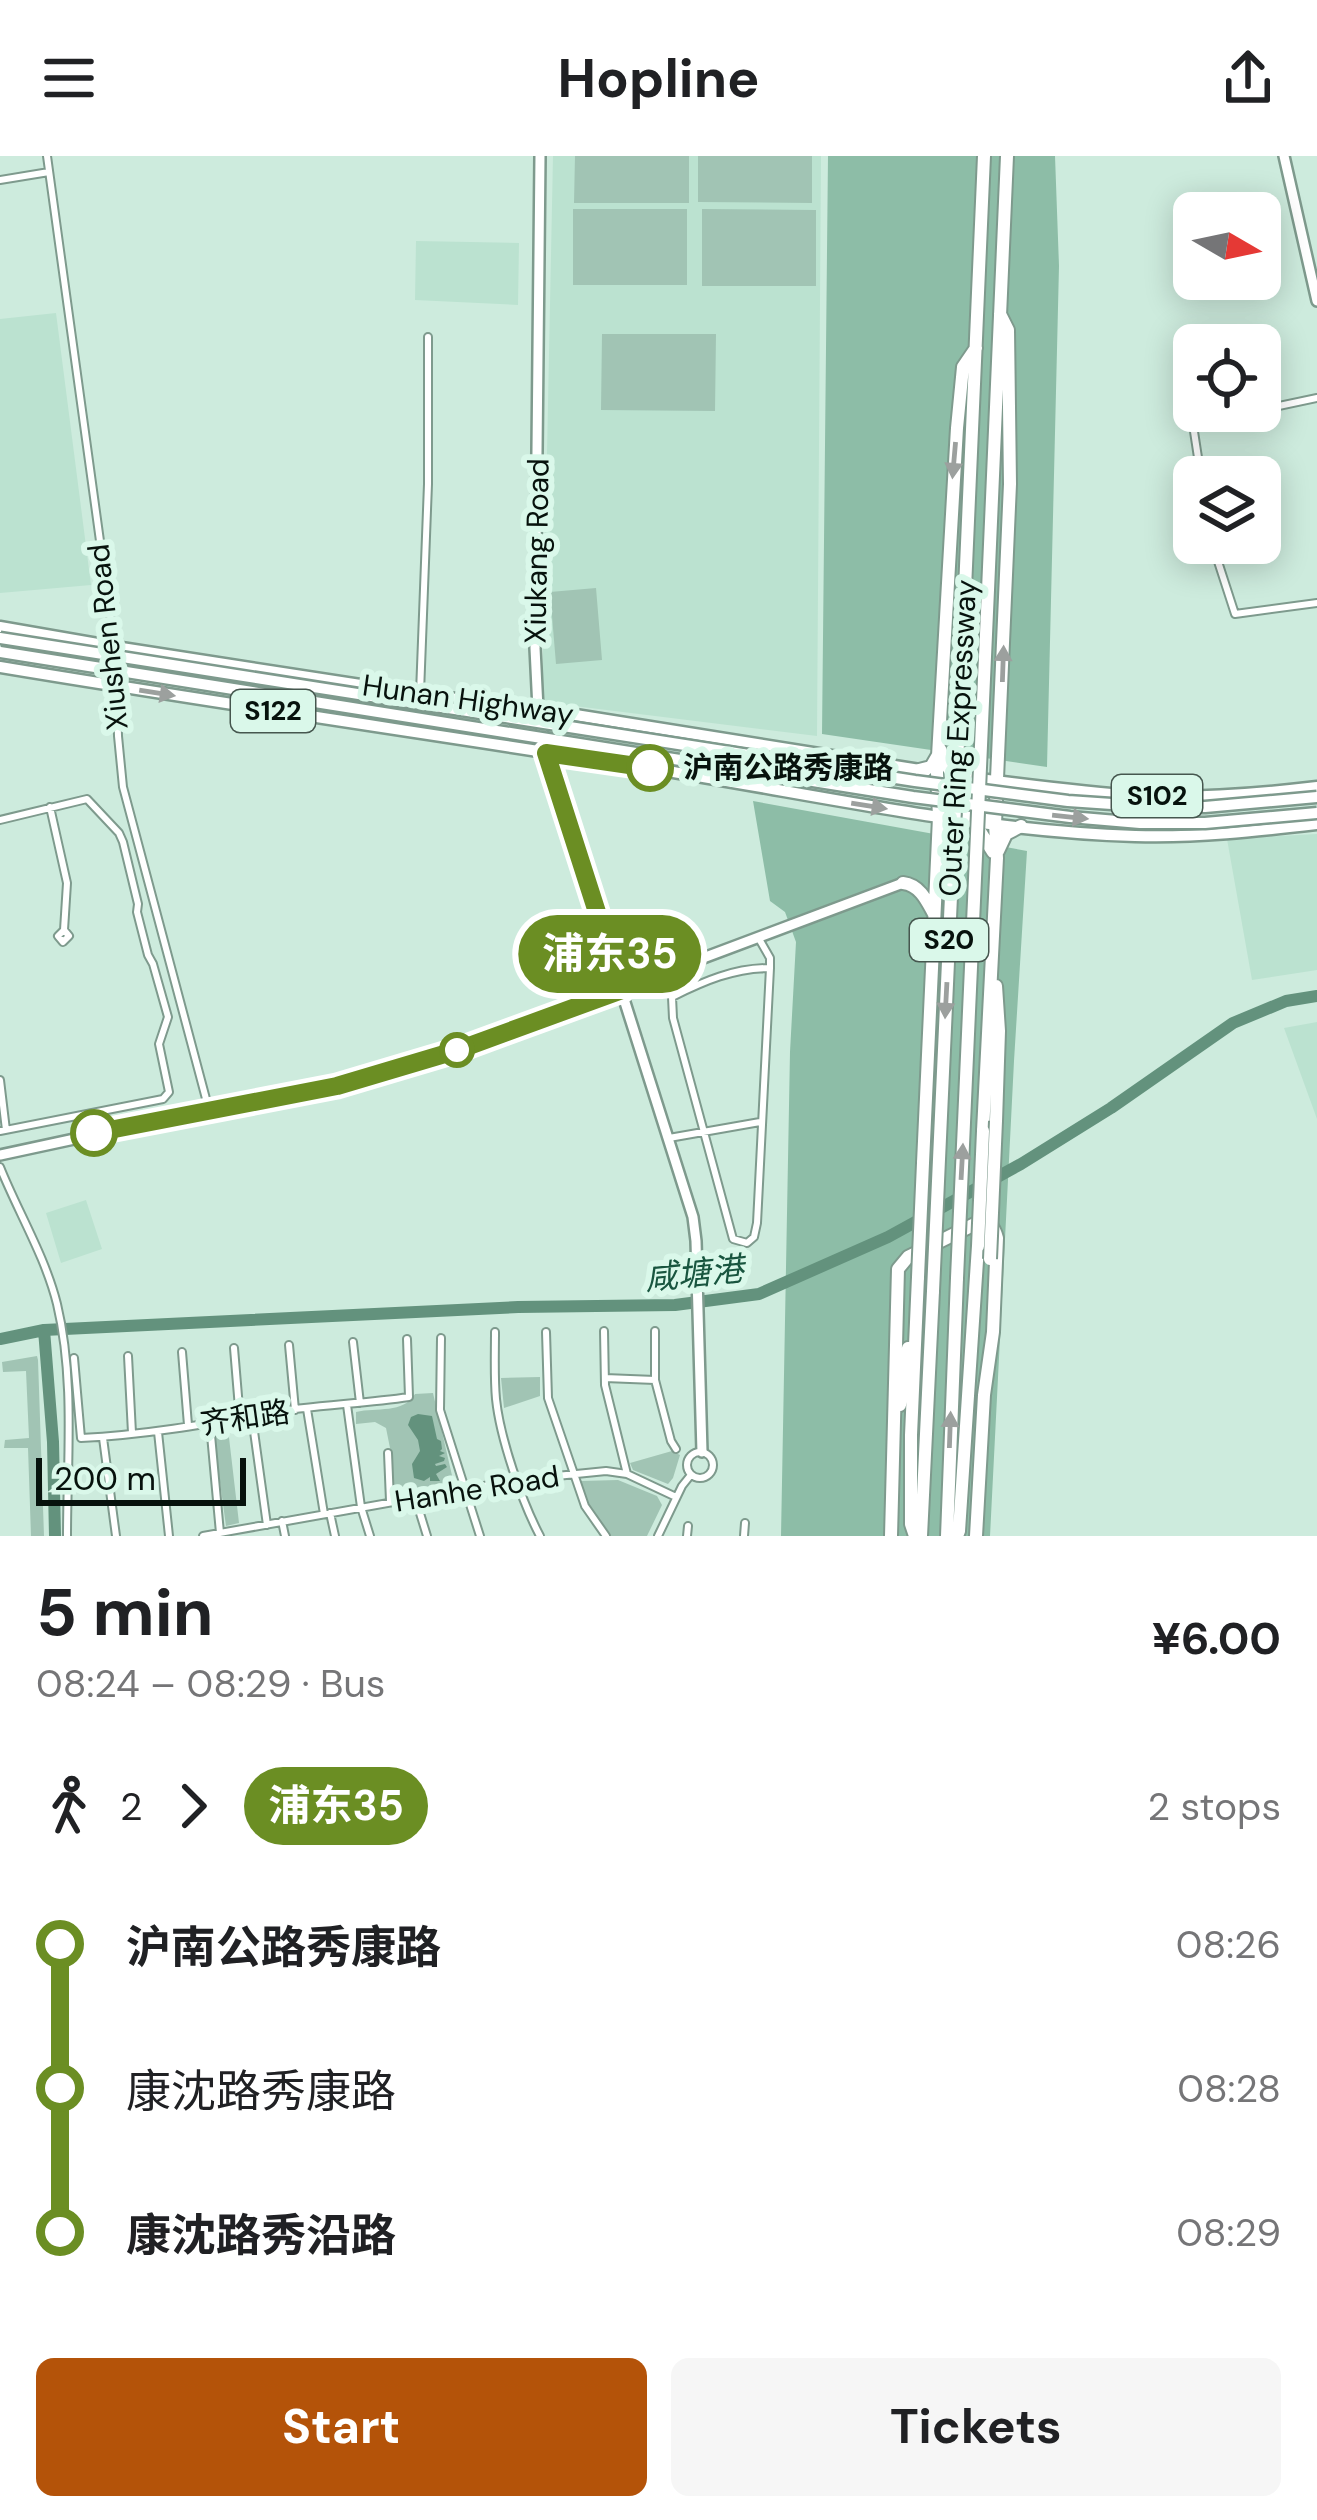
<!DOCTYPE html>
<meta charset="utf-8">
<style>
body{margin:0;font-family:"DM Sans","Noto Sans SC",sans-serif;background:#f6f6f6;color:#202124;height:100vh;display:flex;flex-direction:column;font-size:45px;white-space:nowrap}
*{box-sizing:border-box;margin:0}
p{font-size:39px;color:#757577}
.icon{flex:none;width:66px;height:66px;fill:none;stroke:currentColor;stroke-width:2;stroke-linecap:round;stroke-linejoin:round}
.map{position:relative;height:1380px;overflow:hidden}
.side{display:flex;flex-direction:column;background:#fff;flex:1}
.side>*{flex:none}
.badge{padding:0 24px;border-radius:39px;font-size:42px;line-height:78px}
.needle{width:78px;rotate:99deg}
.buttons{position:absolute;left:1173px;top:36px;display:grid;gap:24px}
.buttons a{display:grid;place-items:center;width:108px;height:108px;border-radius:18px;background:#fff;box-shadow:0 6px 30px #0003;font-size:60px}
.scale{position:absolute;left:36px;bottom:30px;width:210px;box-sizing:border-box;padding-left:12px;border:6px solid #07120d;border-top:0;font-size:33px;line-height:42px;white-space:nowrap;color:#07120d;-webkit-text-stroke:9px #daf8ea;paint-order:stroke}
.map>.badge{position:absolute;translate:-50% -50%;box-shadow:0 0 0 6px #fff}
.legs{display:flex;align-items:center;gap:18px;height:132px;padding:0 36px;font-size:39px}
.legs p{margin-inline-start:auto}
.overview{display:flex;align-items:center;justify-content:space-between;height:204px;padding:0 36px}
h1{font-size:66px;font-weight:700;line-height:90px}
.primary-button{display:flex;gap:24px;margin-top:auto;padding:24px 36px}
.primary-button a{flex:1;height:138px;border-radius:18px;background:#b45309;color:#fff;font-size:48px;font-weight:700;line-height:138px;text-align:center}
.primary-button a+a{background:#f6f6f6;color:#202124}
ul{padding:0 36px;list-style:none}
li{display:flex;align-items:center;gap:42px;height:144px;font-size:45px}
li i{display:grid;place-items:center;width:18px;height:100%;margin:0 15px;background:currentColor}
li i::after{content:'';width:30px;height:30px;margin:-15px;border:9px solid;border-radius:50%;background:#fff}
li p{margin-inline-start:auto}
li:first-child i{background:linear-gradient(#0000 50%,currentColor 0)}
li:last-child i{background:linear-gradient(currentColor 50%,#0000 0)}
header{display:flex;justify-content:space-between;align-items:center;height:156px;padding:0 36px;background:#fff;font-size:54px;font-weight:700}
.map>svg:first-child{display:block}
.built{fill:#bbe2d0}
.green{fill:#a1c4b4}
.forest{fill:#8dbda7}
.water{fill:#63927d}
.lines{fill:none;stroke-linecap:round;stroke-linejoin:round}
.river{stroke:#63927d;stroke-width:12}
.street-casing{stroke:#7e9a8d;stroke-width:10}
.secondary-casing{stroke:#7e9a8d;stroke-width:14}
.primary-casing{stroke:#7e9a8d;stroke-width:15}
.highway-casing{stroke:#7e9a8d;stroke-width:16}
.street{stroke:#fff;stroke-width:6}
.secondary{stroke:#fff;stroke-width:9}
.primary{stroke:#fff;stroke-width:10}
.highway{stroke:#fff;stroke-width:12}
.primary-bridge-casing{stroke:#7e9a8d;stroke-width:15;stroke-linecap:butt}
.highway-bridge-casing{stroke:#7e9a8d;stroke-width:16;stroke-linecap:butt}
.primary-bridge{stroke:#fff;stroke-width:10}
.highway-bridge{stroke:#fff;stroke-width:12}
.oneway{fill:#9ca09e}
.line-1-casing{stroke:#fff;stroke-width:27}
.line-1{stroke:#6b8e23;stroke-width:18}
.stop-1-dot{fill:#fff;stroke:#6b8e23;stroke-width:6}
.labels{text-anchor:middle;stroke-width:12;stroke-linejoin:round;paint-order:stroke}
.shield{fill:#daf8ea;stroke:#46574f;stroke-width:3}
.shield-label{font-size:27px;font-weight:bold;fill:#07120d}
.street-label{font-size:30px;fill:#07120d;stroke:#daf8ea}
.stop-label{font-size:30px;font-weight:bold;fill:#07120d;stroke:#daf8ea;text-anchor:start}
.water-label{font-size:33px;font-style:italic;fill:#18553f;stroke:#daf8ea}
</style>
<header><svg class="icon" aria-label="menu" viewBox="0 0 24 24"><path d="M4 6h16M4 12h16M4 18h16"/></svg>Hopline<svg class="icon" aria-label="share" viewBox="0 0 24 24"><path d="M12 15V3M7 8l5-5 5 5M5 13v7h14v-7"/></svg></header>
<div class="map">
<svg width="1317" height="1380" viewBox="0 0 1317 1380">
<rect width="100%" height="100%" fill="#cdebdd"/>
<!-- built -->
<path class="built" d="M553,0h268l-4,580 -275,-34z
M416,85l103,2 -1,62 -103,-5z
M56,157l35,272 -91,8v-274z
M1317,678v136l-65,10 -25,-141z
M1317,866v97l-33,-91z
M86,1044l16,49 -41,14 -15,-50z"/>
<!-- green -->
<path class="green" d="M575,0h114v47h-115z
M698,0h114v47l-114,-1z
M573,53h114v76h-114z
M702,53l114,1v76h-114z
M602,178h114l-1,77 -114,-1z
M596,432l6,72 -46,4 -6,-72z
M37,1200l1,4 6,176h-13l-3,-88h-24l1,-8 24,-2 -3,-67 -23,1 -1,-10z
M540,1221v19l-36,12 -3,-30z
M433,1237l21,91 -62,8 1,-29 -7,-35 -11,-6 -19,2v-12c21,-5 47,2 59,-18z
M228,1273l11,94 -13,3 -13,-95z
M672,1295l8,4 -7,23 -5,6 -35,-14 -3,-7z
M618,1324l39,16 5,9 -15,31h-37l-23,-33 -7,-22z"/>
<!-- forest -->
<path class="forest" d="M828,0h227l4,110 -12,501 -225,-33z
M753,645l274,50 -13,210 -24,475h-209l9,-484 6,-110 -11,-30 -15,-11z"/>
<!-- water -->
<path class="water" d="M418,1258l14,2 5,23 4,2 1,8 -2,2 5,2 -6,3 6,2 -1,3 -9,3 1,2 9,-2 2,3 -11,7 4,7h-10v-4l-6,4 -10,-3 -2,-14 8,-13 -2,-11 -10,-15 3,-8z"/>
<g class="lines">
<!-- river -->
<path class="river" d="M44,1174l9,112 2,94
M0,1183l44,-9 474,-23 157,-2 84,-11 129,-57 133,-73 90,-56 122,-85 53,-22 31,-5"/>
<defs>
<path id="street" d="M47,0l68,494
M0,24l49,-8
M1260,254l57,-12
M1201,321l-8,-52 65,-14
M1212,387l23,71 82,-11
M116,513l2,67 5,51 86,323
M420,537l8,-209v-147
M50,651l17,76 -3,47 -6,6 5,6 6,-6 -5,-6
M0,664l87,-21 32,34 4,9 15,62 -1,8 11,43 5,9 15,53 -9,27 10,48 -6,7 -163,32
M758,781l12,21v10c-36,0 -66,13 -98,29l1,21 60,221 14,4 7,-6 3,-14 13,-255
M0,924l6,50
M669,982l91,-16
M0,1011c18,45 45,89 57,137 18,75 10,156 10,232
M604,1175l1,54 22,89
M655,1175v49l16,61 5,8
M495,1176c0,22 -1,45 1,67 4,39 26,103 44,137
M546,1176l2,66 37,108 21,30
M441,1182l-1,72 40,126
M353,1186l7,61
M289,1189l6,65
M234,1192l6,72
M182,1196l6,73
M128,1200l4,77
M74,1202l7,80c64,-3 125,-14 187,-25 46,-8 94,-9 141,-16l-2,-58
M605,1222l50,2
M347,1249l14,102 9,29
M307,1253l17,105
M252,1261l15,108
M210,1268l10,109
M158,1276l11,104
M103,1282l13,98
M687 1309a13 13 0 1 1 26 0a13 13 0 1 1-26 0Z
M388,1297l2,48
M415,1341l12,39
M330,1357l5,23
M282,1365l3,15
M203,1380l314,-56 89,-9 21,3 49,23
M658,1380l24,-50 8,-10
M687,1380l1,-10
M744,1380l1,-13"/>
<path id="secondary" d="M540,0l-5,492 3,61 8,44 147,464 3,24 6,211
M1284,0l33,145
M0,999l209,-45 128,-24 121,-36 445,-167"/>
<path id="primary" d="M0,471l115,20 317,49 106,13 388,62
M0,511c216,36 432,67 648,101 162,25 323,63 487,68 61,2 122,-5 182,-12
M950,619c62,8 125,17 188,21 59,3 120,-2 179,-9"/>
<path id="highway" d="M965,433l19,-433
M988,434l19,-434
M940,593c9,27 34,57 55,75
M919,614l12,-3 7,-12
M959,642l34,54
M998,695l8,-17 15,-8
M903,727c17,2 24,18 31,31
M996,965l3,-90 -3,-45
M983,975l14,-273 -2,-34 15,-340 -2,-154 -8,-16
M923,1007l16,-346 -2,-44 20,-345 6,-61 13,-19
M900,1249l8,-57
M891,1380l7,-267 10,-12 71,-35c11,0 15,5 18,16l-4,94 -9,63 -8,141
M915,1380l-4,-12v-89l7,-158
M921,1380l12,-245
M947,1380l10,-258
M957,1380l2,-5 19,-285"/>
</defs>
<!-- street casing -->
<use href="#street" class="street-casing"/>
<!-- secondary casing -->
<use href="#secondary" class="secondary-casing"/>
<!-- primary casing -->
<use href="#primary" class="primary-casing"/>
<!-- highway casing -->
<use href="#highway" class="highway-casing"/>
<!-- street -->
<use href="#street" class="street"/>
<!-- secondary -->
<use href="#secondary" class="secondary"/>
<!-- primary -->
<use href="#primary" class="primary"/>
<!-- highway -->
<use href="#highway" class="highway"/>
<defs>
<path id="primary-bridge" d="M0,482l915,143 153,20 73,5 64,1 112,-10
M0,496l913,145 157,20 70,6h65l112,-10"/>
<path id="highway-bridge" d="M978,1090l5,-115
M990,1103l6,-138
M918,1121l5,-114
M957,1122l31,-688
M933,1135l32,-702"/>
</defs>
<!-- primary-bridge casing -->
<use href="#primary-bridge" class="primary-bridge-casing"/>
<!-- highway-bridge casing -->
<use href="#highway-bridge" class="highway-bridge-casing"/>
<!-- primary-bridge -->
<use href="#primary-bridge" class="primary-bridge"/>
<!-- highway-bridge -->
<use href="#highway-bridge" class="highway-bridge"/>
</g>
<!-- one-way arrows -->
<defs><path id="oneway-solid" d="M-6-.8H1V-3.2L6.5 0L1 3.2V.8H-6Z" transform="scale(3)"/></defs>
<g class="oneway">
<use href="#oneway-solid" transform="translate(954 304) rotate(95)"/>
<use href="#oneway-solid" transform="translate(1003 508) rotate(-88)"/>
<use href="#oneway-solid" transform="translate(157 537) rotate(9)"/>
<use href="#oneway-solid" transform="translate(869 650) rotate(9)"/>
<use href="#oneway-solid" transform="translate(1070 661) rotate(6)"/>
<use href="#oneway-solid" transform="translate(946 844) rotate(93)"/>
<use href="#oneway-solid" transform="translate(962 1006) rotate(-87)"/>
<use href="#oneway-solid" transform="translate(950 1274) rotate(-88)"/>
</g>
<g class="lines">
<defs>
<path id="line-1" d="M94,977l243,-47 121,-36 164,-60 -76,-237 104,15"/>
</defs>
<!-- line-1 casing -->
<use href="#line-1" class="line-1-casing"/>
<!-- line-1 -->
<use href="#line-1" class="line-1"/>
</g>
<!-- markers -->
<g class="stop-1-dot">
<circle cx="650" cy="612" r="21"/>
<circle cx="457" cy="894" r="15"/>
<circle cx="94" cy="977" r="21"/>
</g>
<g class="labels">
<!-- shield labels -->
<g class="shield">
<rect x="231" y="534" width="84" height="42" rx="9"/>
<rect x="1112" y="619" width="90" height="42" rx="9"/>
<rect x="910" y="763" width="78" height="42" rx="9"/>
</g>
<g class="shield-label">
<text x="273" y="564">S122</text>
<text x="1157" y="649">S102</text>
<text x="949" y="793">S20</text>
</g>
<!-- street labels -->
<g class="street-label">
<text transform="translate(537 395) rotate(-89)" y="10">Xiukang Road</text>
<text transform="translate(108 481) rotate(-96)" y="10">Xiushen Road</text>
<text transform="translate(468 544) rotate(8)" y="10">Hunan Highway</text>
<text transform="translate(958 582) rotate(-87)" y="10">Outer Ring Expressway</text>
<text transform="translate(245 1262) rotate(-8)" y="10">齐和路</text>
<text transform="translate(477 1333) rotate(-9)" y="10">Hanhe Road</text>
</g>
<!-- stop labels -->
<g class="stop-label">
<text x="683" y="622">沪南公路秀康路</text>
</g>
<!-- water labels -->
<g class="water-label">
<text transform="translate(694 1117) rotate(-6)" y="12">咸塘港</text>
</g>
</g>
</svg>
<div class="buttons">
<a><svg class="needle" viewBox="-14 -14 28 28"><path d="M0-13l5 13h-10z" fill="#e53935"/><path d="M0 13l5-13h-10z" fill="#757577"/></svg></a>
<a><svg class="icon" aria-label="locate" viewBox="0 0 24 24"><circle cx="12" cy="12" r="6"/><path d="M12 2v4M12 18v4M2 12h4M18 12h4"/></svg></a>
<a><svg class="icon" aria-label="layers" viewBox="0 0 24 24"><path d="M12 4l9 5-9 5-9-5zM3 14l9 5 9-5"/></svg></a>
</div>
<div class="scale">200 m</div>
<b class="badge" style="left:610px;top:798px;background:#6b8e23;color:#fff">浦东35</b>
</div>
<section class="side">
<div class="overview"><div><h1>5 min</h1><p>08:24 – 08:29 · Bus</p></div><b>¥6.00</b></div>
<div class="legs"><svg class="icon" aria-label="walk" viewBox="0 0 24 24"><circle cx="13" cy="4" r="2"/><path d="M13 8l-2 6 4 7M11 14l-3 7M7 12l3-4h3l4 4"/></svg>2<svg class="icon" aria-label="forward" viewBox="0 0 24 24"><path d="M9 5l7 7-7 7"/></svg><b class="badge" style="background:#6b8e23;color:#fff">浦东35</b><p>2 stops</p></div>
<ul>
<li><i style="color:#6b8e23"></i><b>沪南公路秀康路</b><p>08:26</p></li>
<li><i style="color:#6b8e23"></i><span>康沈路秀康路</span><p>08:28</p></li>
<li><i style="color:#6b8e23"></i><b>康沈路秀沿路</b><p>08:29</p></li>
</ul>
<div class="primary-button"><a>Start</a><a>Tickets</a></div>
</section>
